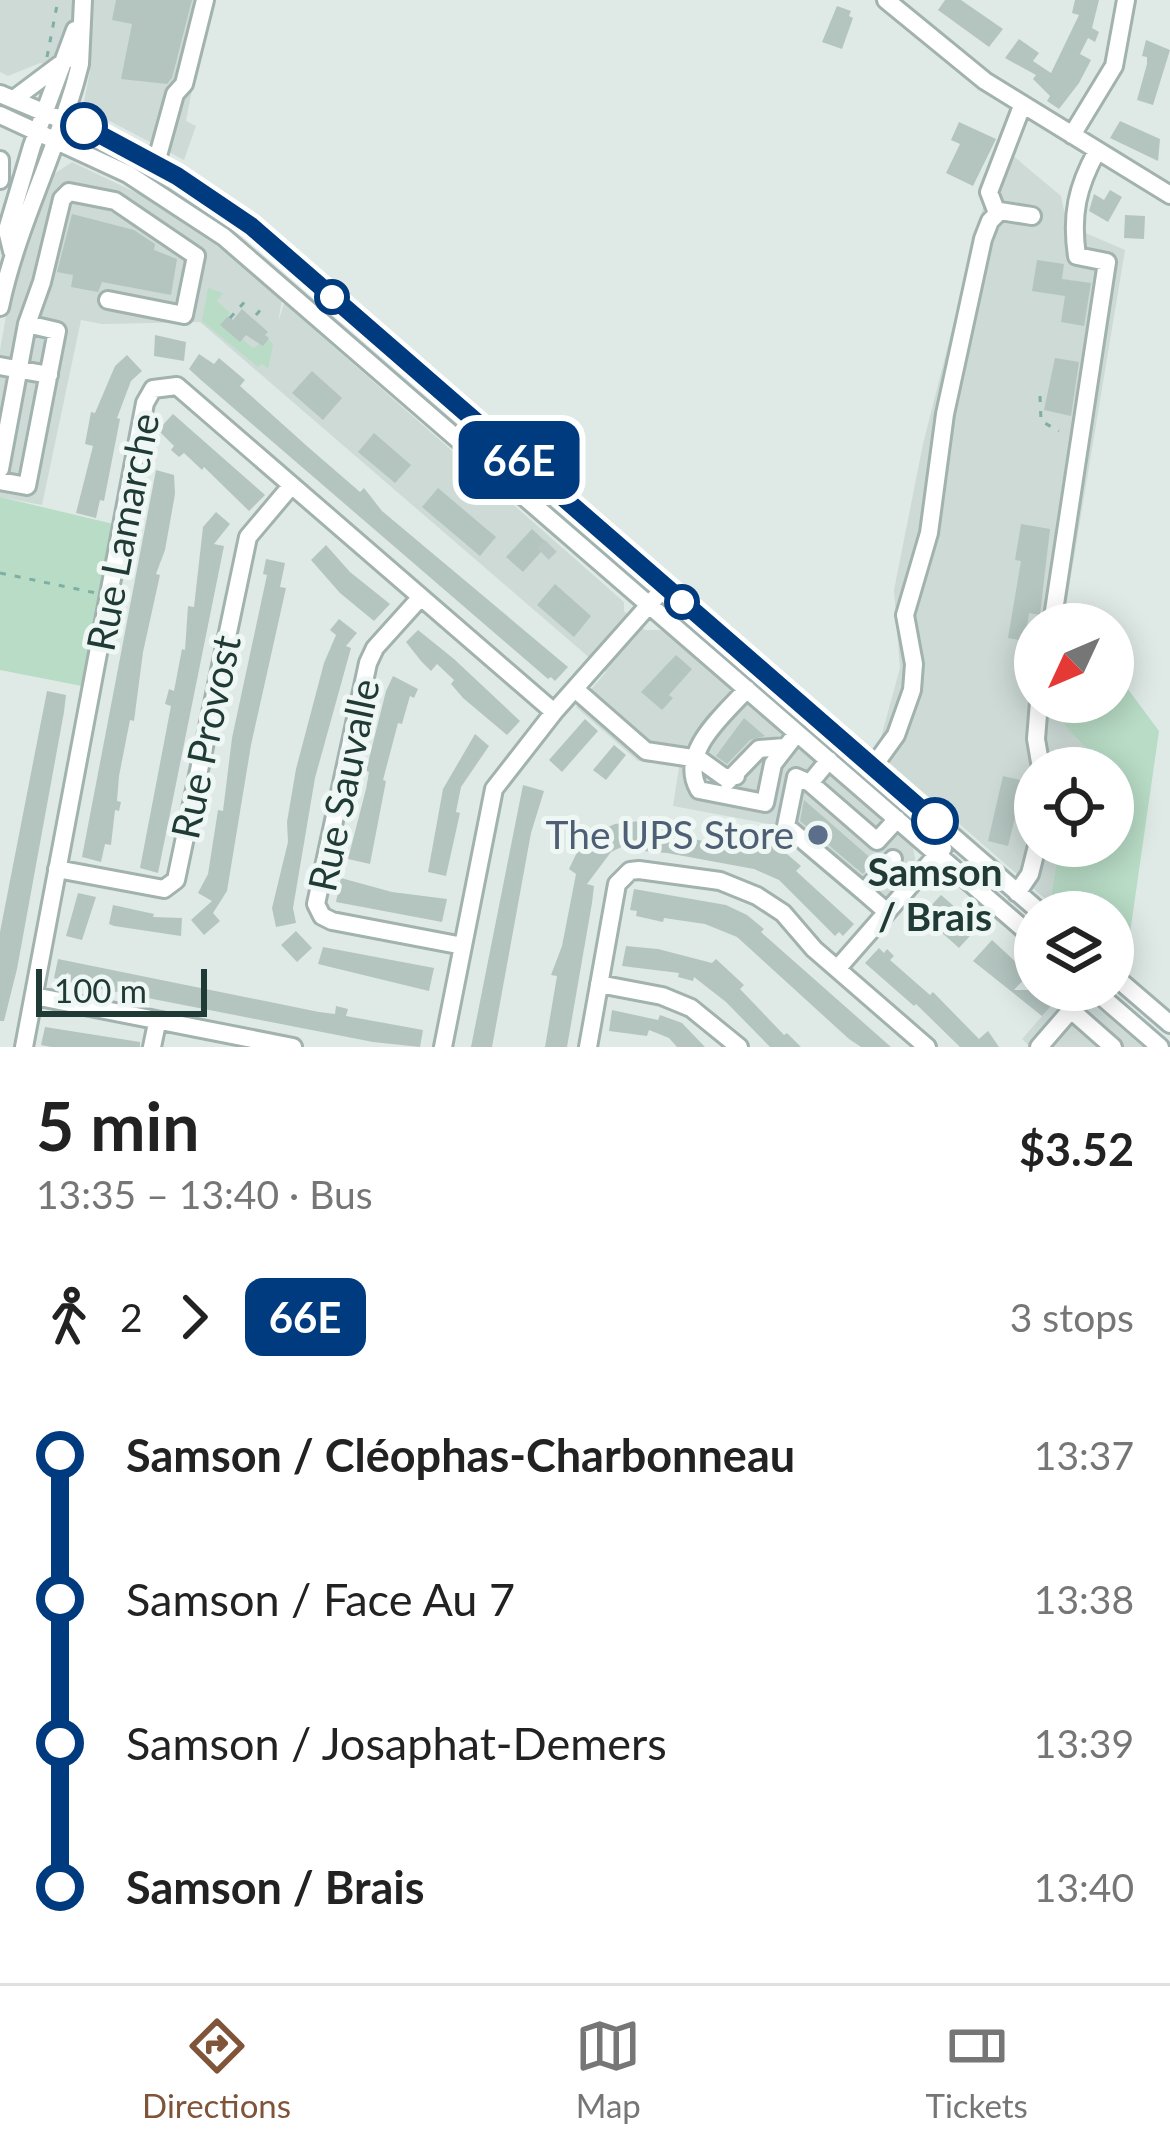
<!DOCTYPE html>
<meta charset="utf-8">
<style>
body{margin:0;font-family:Lato,sans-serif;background:#f6f6f6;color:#222;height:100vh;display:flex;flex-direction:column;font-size:45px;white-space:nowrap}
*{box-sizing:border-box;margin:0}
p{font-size:39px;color:#767676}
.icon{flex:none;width:66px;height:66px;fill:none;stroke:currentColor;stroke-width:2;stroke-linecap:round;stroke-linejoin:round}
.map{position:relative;height:1047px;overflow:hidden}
.sheet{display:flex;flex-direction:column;background:#fff;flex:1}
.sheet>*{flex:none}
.badge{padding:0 24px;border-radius:18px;font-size:42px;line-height:78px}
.needle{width:78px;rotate:226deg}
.fabs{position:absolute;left:1014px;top:603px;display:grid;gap:24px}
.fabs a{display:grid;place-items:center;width:120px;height:120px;border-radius:50%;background:#fff;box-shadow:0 6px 30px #0003;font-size:60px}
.scale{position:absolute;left:36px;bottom:30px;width:171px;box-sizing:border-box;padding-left:12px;border:6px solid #203a36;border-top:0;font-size:33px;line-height:42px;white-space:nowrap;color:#203a36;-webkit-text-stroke:9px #eff7f4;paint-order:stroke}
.map>.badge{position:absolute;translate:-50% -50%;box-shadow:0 0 0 6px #fff}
.legs{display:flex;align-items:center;gap:18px;height:132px;padding:0 36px;font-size:39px}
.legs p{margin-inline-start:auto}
.summary{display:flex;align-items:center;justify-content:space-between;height:204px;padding:0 36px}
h1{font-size:66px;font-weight:700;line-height:90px}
ul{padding:0 36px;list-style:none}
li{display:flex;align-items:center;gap:42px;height:144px;font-size:45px}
li i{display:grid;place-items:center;width:18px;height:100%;margin:0 15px;background:currentColor}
li i::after{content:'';width:30px;height:30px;margin:-15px;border:9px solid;border-radius:50%;background:#fff}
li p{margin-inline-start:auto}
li:first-child i{background:linear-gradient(#0000 50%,currentColor 0)}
li:last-child i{background:linear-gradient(currentColor 50%,#0000 0)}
.menu{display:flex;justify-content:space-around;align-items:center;height:168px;border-top:3px solid #e0e0e0;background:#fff;font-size:33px;color:#767676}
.menu a{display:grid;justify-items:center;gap:6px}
.menu .current{color:#7f5439}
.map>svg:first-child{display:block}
.built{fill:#cddad6}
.green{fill:#b8dcc6}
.building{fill:#b4c5c0}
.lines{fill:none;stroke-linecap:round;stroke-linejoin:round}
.minor-tunnel{stroke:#b9c7c4;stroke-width:16;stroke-dasharray:16 8;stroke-linecap:butt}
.minor-casing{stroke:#a2b2ae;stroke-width:22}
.path{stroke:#7faea5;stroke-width:3;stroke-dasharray:6 9;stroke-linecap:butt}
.minor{stroke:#fff;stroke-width:16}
.line-1-casing{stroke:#fff;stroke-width:27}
.line-1{stroke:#003b80;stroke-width:18}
.stop-1-dot{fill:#fff;stroke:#003b80;stroke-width:6}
.service-dot{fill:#5c6f8a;stroke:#eff7f4;stroke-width:4.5}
.labels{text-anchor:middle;stroke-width:10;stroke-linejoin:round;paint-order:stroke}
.street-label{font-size:39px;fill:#203a36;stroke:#eff7f4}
.service-label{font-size:39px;fill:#4e5e75;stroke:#eff7f4;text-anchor:end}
.stop-label{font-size:39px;font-weight:bold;fill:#203a36;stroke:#eff7f4}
</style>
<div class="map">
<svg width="1170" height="1047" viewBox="0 0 1170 1047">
<rect width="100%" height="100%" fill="#dfeae7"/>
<!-- built -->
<path class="built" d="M0,0h209l-23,121 10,5 -12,34 -101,-53 7,-36 -50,-8 -32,13 -8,-4z
M999,144l62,52 6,29 58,25 -62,374h-28v78h16l15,25 34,36 -1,5h-64v78h24l-9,57 -173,-151 23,-84 -6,-78 29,-146z
M72,162l67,32 87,58 56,48 -4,23 6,-20 340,299v9l21,19h17l251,217 3,19 -40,45 -96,-85 -107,-20 6,-39 -41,-6 -62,-54 30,-35 -406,-350 -98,2 -21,-4 -39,185 -42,-8v-147l9,-51 45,-125z
M1065,990h11l67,57h-113l-8,-8z"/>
<!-- green -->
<path class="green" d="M208,288l15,5 -6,8 13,12 -9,12 18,16 3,-2 11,9 15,-9 5,5 -5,25 -6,-5 -4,3 -56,-46z
M0,497l122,29 -30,162 -92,-18z
M1113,669l46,62 -34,237 -12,-10v-46h-53l-10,-9 9,-57h54v-78h-14l1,-5 -34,-36 -15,-25h62z"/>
<!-- building -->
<path class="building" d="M116,0h76l-20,78 -5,6 -46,-5 11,-55 -20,-4z
M945,0h16l42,29 -14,18 -51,-37z
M1075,0h24l-7,28 7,4 -4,10 -7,-4 -8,16 11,6 -12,23 -20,26 -12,-8 3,-5 -17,-17 3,-4 -31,-17 14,-19 20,14 -6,8 18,12 28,-58 -7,-2z
M837,6l14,5 -2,5 4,2 -11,31 -20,-7z
M1146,40l24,10 -17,55 -16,-5 10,-36v-7l-5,-1z
M1120,121l40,18 -2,22 -48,-23z
M959,122l37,17 -23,47 -27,-13 14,-29 -9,-4z
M1110,190l12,7 -14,25 -19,-11 5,-17 10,6z
M72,214l62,16 21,14 -1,6 23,9 -6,36 -69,-13 -4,10 -27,-5 2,-12 -16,-3z
M1125,215l20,1 -1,23 -20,-1z
M1037,260l27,4 -2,15 29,4 -7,43 -23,-4 4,-26 -33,-5z
M242,309l26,23 -3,3 4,3 -6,8 -17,-11 -6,7 -20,-17 8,-9 5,4z
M155,335l31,7 -2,19 -30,-5z
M199,354l15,10 5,-6 26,22 -5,6 68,61 52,45 4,-4 18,23 186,156 -13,14 -4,-4 -3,2 -347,-299 -12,-11z
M127,355l15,16 -11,10 -14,37 3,1 -16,82 -4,-1 -4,18 -20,-5 17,-67 -8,-2 6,-32 4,1 20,-47z
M1055,358l24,4 -8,54 -27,-6z
M312,371l30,27 -19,22 -31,-27z
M173,414l92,81 -16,16 -45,-44 -2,3 -18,-17 -5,4 -8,-7 3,-4 -16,-16z
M374,433l37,32 -16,18 -37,-31z
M156,470l18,5 1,19 -10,56 -9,24 4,1 -17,77 -9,69 -4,-1 -11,56 -2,25 4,1 -2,9 -4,-1 -4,35 -6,-1 -4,18 -19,-5z
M438,488l58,49 -16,19 -58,-49z
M216,512l14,12 -16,20 10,2 -66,327 -18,-5 31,-162 -6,-2 4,-15 5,2 8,-42 3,1 3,-44 6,1 9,-80z
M1021,524l29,5 -10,86 -11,-2 -4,28 -17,-3 13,-77 -6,-1z
M532,529l16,15 -25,28 -17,-15z
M326,545l24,27 40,32 -16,17 -34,-28 -29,-33z
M266,559l19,4 -5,24 6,1 -35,157 -24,146 -14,22 7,8 -16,14 -13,-15 21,-19 -14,-8 10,-19 10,-64 5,1 9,-73 35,-163 -4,-1z
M555,584l36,32 -17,21 -37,-32z
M339,619l18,14 -11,13 5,2 -36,130 -22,130 3,15 -20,4 -4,-19 16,-66 -1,-20 9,-53 28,-106 12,-28 -6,-5z
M418,630l36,29 66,62 -13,14 -44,-37 -12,-14 3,-4 -17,-16 -6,7 -10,-10 -15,-19z
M676,655l16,14 -23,26 4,3 -11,12 -21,-18z
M393,676l25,13 -4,9 -4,-2 -8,28 -4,-1 -15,57 3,1 -16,83 -22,-5 18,-70 3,-17 -3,-1 20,-80z
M47,691l19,4 -2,17 -47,257 -13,52h-4v-89z
M744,718l21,18 -15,4 -23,24 -11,-8z
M585,719l13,12 -36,41 -13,-12z
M475,734l14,12 -28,41 -5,25 4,1 -14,63 -18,-4 15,-83z
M614,745l12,10 -20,25 -13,-10z
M1003,776l21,5 -16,65 -20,-5z
M523,785l21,6 -13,42 -39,214h-21z
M804,800l70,61 -11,13 -63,-53z
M640,821l27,4 -1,8 37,8 23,4 3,-8 40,11 1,-3 17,9 14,12 -5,5 58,53 -11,12 -4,-4 -4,4 -56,-56 -25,-11 -87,-16 -35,-3 -2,-7 -19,9 -24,32 7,2 -2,17 -25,144h-22l12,-71 -6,-1 11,-29 14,-72 -7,-5 11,-23 10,-12 25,-10z
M341,878l51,14 55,7 -5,23 -106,-20z
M634,889l92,16 21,10 17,14 -3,3 130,115h-30l-12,-8 -112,-102 -32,-13 -41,-6 -1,4 -27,-6 1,-5 -7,-1z
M78,893l18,4 -14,43 -16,-4z
M941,895l37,32 -19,21 -37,-33z
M113,905l41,9 -1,3 29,1 -1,18 -67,-10 -5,-2z
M296,931l16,17 -15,14 -16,-17z
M992,940l37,34 -15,16h37l8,7 -17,19 -69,-55z
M626,946l32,3 54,14 4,-4 28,26 -4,4 44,46 3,-2 14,14h-31l-44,-45 -32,-25 -1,4 -15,-4 1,-4 -57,-7z
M323,947l111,21 -5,23 -111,-27z
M879,948l5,5 3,-4 7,7 -4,4 40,35 3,-3 46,47 9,-8 11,16h-39l-44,-43 -2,2 -49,-43z
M58,959l261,53 16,2 1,-8 12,3 -2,7 77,14 -3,17 -47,-5 -297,-58 -22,-6z
M612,1010l46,10 2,-5 22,8 23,24h-28l-8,-9 -20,-8 -2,6 -38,-5z
M45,1027l95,15v5h-89l-10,-2z"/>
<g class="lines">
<!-- minor-tunnel -->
<path class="minor-tunnel" d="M543,554l8,-8"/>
<defs>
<path id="minor" d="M886,0l99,81 185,114
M0,94l129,54 122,79 789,685
M14,99l52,-39
M0,115l128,59 96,63 811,702
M1072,135l42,-69 12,-66
M0,160v20
M156,163l19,-69 9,-10 21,-84
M997,213l-8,-21 33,-86
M12,251l-5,-21 25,-84 43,-116
M0,307c16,-77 53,-148 75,-224l5,-19 3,-64
M0,366l49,9
M0,469l27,-145 15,-42 20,-83 7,-7 46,9 81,55 -12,59 -76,-15
M0,481l27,5 30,-155 -30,-7
M420,598l-45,50 -7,15 -52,241 6,12 10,5 131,25
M1052,624l55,-362 -30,-6c-6,-41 0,-69 20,-105
M575,689l71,62 53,8 25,18 12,-1
M747,689c-22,25 -70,63 -48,101l66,13 8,-39 24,-31
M1039,702l-3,37 5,29
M829,760l-19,23 67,58 20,-22
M873,767l23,-32 16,-45 2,-26 -9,-49 24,-82 16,-119 38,-175 7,-18 10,-10 32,5
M728,781l31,-32 26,-2
M810,783l-14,-6 -10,49 78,66
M57,869l107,20 12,-9 72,-343 43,-51
M1017,893l13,-19 7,-28
M887,912l-23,-20 29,-33
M837,969l106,-121
M1113,975l57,49
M599,984l63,12 29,12 48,39
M1094,990l66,57
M34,996l259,51
M24,1047l121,-644 8,-14 24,-3 377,326
M152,1047l5,-24
M443,1047l51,-258 60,-77 102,-115
M588,1047l29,-163 13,-13 9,-1 81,11 37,15 26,17 31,36 113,98
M1039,1047l32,-37 42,37"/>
</defs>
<!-- minor casing -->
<use href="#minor" class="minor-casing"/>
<!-- path -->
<path class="path" d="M47,57l11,-57
M256,315l6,-7
M230,318l19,-21
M1040,396l1,25 18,10
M0,573l96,20"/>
<!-- minor -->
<use href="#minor" class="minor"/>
</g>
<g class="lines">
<defs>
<path id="line-1" d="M84,126l93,50 74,50 684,595"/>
</defs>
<!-- line-1 casing -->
<use href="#line-1" class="line-1-casing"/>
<!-- line-1 -->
<use href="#line-1" class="line-1"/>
</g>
<!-- markers -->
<g class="stop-1-dot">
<circle cx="84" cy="126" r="21"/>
<circle cx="332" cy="297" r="15"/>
<circle cx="682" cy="602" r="15"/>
<circle cx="935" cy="821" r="21"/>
</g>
<circle class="service-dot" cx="818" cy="835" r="12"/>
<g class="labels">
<!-- street labels -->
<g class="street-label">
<text transform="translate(123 532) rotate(-79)" y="14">Rue Lamarche</text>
<text transform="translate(206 737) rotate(-78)" y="14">Rue Provost</text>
<text transform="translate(344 785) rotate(-78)" y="14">Rue Sauvalle</text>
</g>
<!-- service labels -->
<g class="service-label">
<text x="794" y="849">The UPS Store</text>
</g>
<!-- stop labels -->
<g class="stop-label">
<text x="935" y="886">Samson<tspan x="935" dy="45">/ Brais</tspan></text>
</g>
</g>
</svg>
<div class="fabs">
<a><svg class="needle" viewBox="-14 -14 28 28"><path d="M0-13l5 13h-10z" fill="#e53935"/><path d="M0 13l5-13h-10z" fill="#767676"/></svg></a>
<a><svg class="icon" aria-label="locate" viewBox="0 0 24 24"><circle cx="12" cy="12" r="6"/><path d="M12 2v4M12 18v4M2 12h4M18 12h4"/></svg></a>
<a><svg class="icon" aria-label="layers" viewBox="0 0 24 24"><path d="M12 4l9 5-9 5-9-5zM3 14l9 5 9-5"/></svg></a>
</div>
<div class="scale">100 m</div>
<b class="badge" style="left:519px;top:460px;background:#003b80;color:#fff">66E</b>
</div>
<section class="sheet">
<div class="summary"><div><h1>5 min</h1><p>13:35 – 13:40 · Bus</p></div><b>$3.52</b></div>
<div class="legs"><svg class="icon" aria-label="walk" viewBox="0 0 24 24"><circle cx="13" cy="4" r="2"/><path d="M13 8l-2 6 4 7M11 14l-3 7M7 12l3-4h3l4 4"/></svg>2<svg class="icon" aria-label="forward" viewBox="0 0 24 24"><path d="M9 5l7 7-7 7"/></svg><b class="badge" style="background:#003b80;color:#fff">66E</b><p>3 stops</p></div>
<ul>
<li><i style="color:#003b80"></i><b>Samson / Cléophas-Charbonneau</b><p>13:37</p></li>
<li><i style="color:#003b80"></i><span>Samson / Face Au 7</span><p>13:38</p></li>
<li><i style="color:#003b80"></i><span>Samson / Josaphat-Demers</span><p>13:39</p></li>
<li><i style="color:#003b80"></i><b>Samson / Brais</b><p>13:40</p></li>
</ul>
</section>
<nav class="menu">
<a class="current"><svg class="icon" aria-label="directions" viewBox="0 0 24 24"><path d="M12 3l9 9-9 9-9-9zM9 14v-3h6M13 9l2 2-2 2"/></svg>Directions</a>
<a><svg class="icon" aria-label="map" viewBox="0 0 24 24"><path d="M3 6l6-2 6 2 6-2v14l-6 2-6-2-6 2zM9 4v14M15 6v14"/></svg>Map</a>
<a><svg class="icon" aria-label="tickets" viewBox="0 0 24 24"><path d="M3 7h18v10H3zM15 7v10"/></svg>Tickets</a>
</nav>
